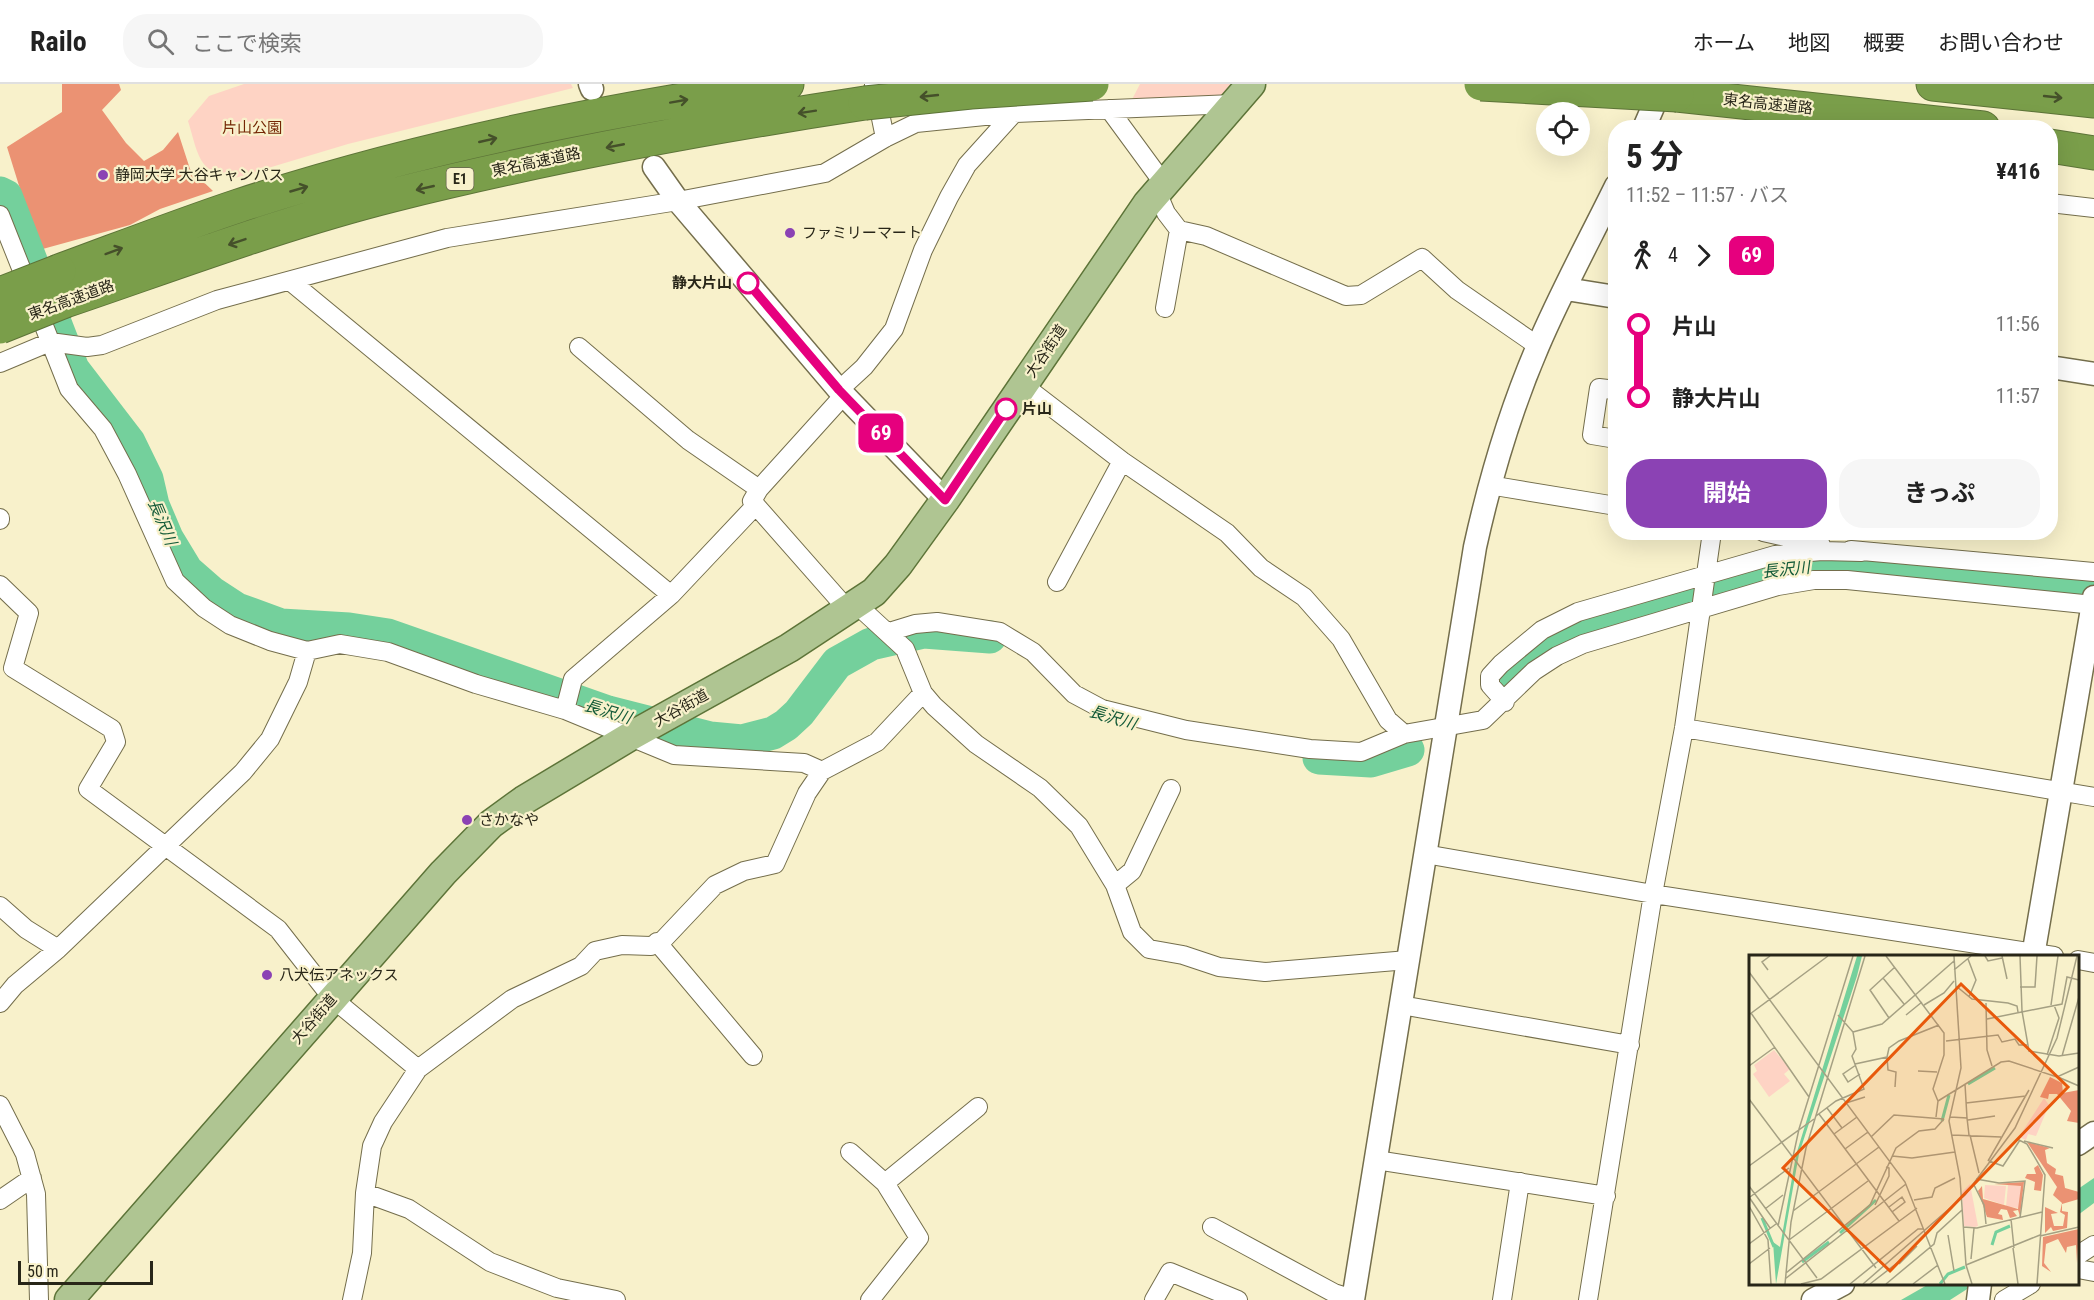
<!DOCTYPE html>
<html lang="ja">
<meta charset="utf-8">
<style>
body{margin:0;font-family:"Roboto Condensed","Noto Sans JP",sans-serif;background:#f6f6f6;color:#222;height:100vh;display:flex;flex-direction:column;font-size:22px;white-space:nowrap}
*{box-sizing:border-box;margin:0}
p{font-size:20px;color:#767676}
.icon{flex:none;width:33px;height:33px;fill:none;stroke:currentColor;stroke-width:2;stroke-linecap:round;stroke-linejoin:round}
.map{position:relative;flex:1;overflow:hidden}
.panel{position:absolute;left:1608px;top:36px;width:450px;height:420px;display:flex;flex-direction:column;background:#fff;border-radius:24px;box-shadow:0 6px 24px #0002}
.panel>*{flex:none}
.badge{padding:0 12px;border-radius:9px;font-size:21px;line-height:39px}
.tools{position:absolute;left:1536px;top:18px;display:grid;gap:12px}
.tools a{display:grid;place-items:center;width:54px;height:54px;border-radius:50%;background:#fff;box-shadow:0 6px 24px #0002;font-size:30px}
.scale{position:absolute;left:18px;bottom:15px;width:135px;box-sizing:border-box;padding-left:6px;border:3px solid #282618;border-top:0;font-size:16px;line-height:21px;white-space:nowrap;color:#282618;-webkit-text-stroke:4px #f8f1cb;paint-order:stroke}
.map>.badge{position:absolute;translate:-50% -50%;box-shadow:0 0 0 3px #fff}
.legs{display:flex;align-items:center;gap:9px;height:66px;padding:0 18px;font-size:20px}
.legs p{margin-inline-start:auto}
.overview{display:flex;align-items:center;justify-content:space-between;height:102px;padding:0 18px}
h1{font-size:33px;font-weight:700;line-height:45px}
.button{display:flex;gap:12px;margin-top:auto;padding:12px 18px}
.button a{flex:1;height:69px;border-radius:24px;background:#8b42b4;color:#fff;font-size:24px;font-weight:700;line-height:69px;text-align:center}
.button a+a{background:#f6f6f6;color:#222}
ul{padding:0 18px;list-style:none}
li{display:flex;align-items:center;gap:21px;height:72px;font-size:22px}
li i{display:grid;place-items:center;width:9px;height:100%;margin:0 8px;background:currentColor}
li i::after{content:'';width:15px;height:15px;margin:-8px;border:4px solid;border-radius:50%;background:#fff}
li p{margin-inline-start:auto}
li:first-child i{background:linear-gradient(#0000 50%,currentColor 0)}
li:last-child i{background:linear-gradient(currentColor 50%,#0000 0)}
header{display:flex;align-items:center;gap:36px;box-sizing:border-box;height:84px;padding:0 30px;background:#fff;border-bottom:2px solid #e0e0e0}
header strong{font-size:28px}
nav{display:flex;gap:33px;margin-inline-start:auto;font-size:21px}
.search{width:420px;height:54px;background:#f6f6f6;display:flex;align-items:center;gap:15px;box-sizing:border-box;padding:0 21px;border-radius:24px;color:#767676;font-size:22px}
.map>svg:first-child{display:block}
.green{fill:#fed3c4}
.forest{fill:#eb9273}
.water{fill:#74d09c}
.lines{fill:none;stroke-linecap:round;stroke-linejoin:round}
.river{stroke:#74d09c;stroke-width:33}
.minor-casing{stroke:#746e4c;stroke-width:20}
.tertiary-casing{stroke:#746e4c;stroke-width:25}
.primary-casing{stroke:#5d7438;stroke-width:31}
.motorway-casing{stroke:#5d7438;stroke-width:35}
.minor{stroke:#fff;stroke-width:18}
.tertiary{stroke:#fff;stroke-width:22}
.primary{stroke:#afc592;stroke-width:28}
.motorway{stroke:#7a9e4a;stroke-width:33}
.motorway-bridge-casing{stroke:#5d7438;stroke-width:35;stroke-linecap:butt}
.motorway-bridge{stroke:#7a9e4a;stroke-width:33}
.oneway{stroke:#45502a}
.line-1-casing{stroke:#fff;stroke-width:14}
.line-1{stroke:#e6007e;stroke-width:9}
.poi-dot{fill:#8b42b4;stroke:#f8f1cb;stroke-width:2}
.stop-1-dot{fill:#fff;stroke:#e6007e;stroke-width:3}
.labels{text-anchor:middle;stroke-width:4.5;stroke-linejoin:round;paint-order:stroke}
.shield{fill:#f8f1cb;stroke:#66634e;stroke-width:1.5}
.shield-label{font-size:14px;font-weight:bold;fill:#282618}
.street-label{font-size:15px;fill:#282618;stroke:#f8f1cb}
.park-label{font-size:15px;fill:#742604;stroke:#f8f1cb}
.poi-label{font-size:15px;fill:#282618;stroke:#f8f1cb;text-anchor:start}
.stop-label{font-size:15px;font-weight:bold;fill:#282618;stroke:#f8f1cb;text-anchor:end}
.water-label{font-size:16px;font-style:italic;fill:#155b39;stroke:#f8f1cb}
.inset-river{fill:none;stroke:#74d09c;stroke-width:3}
.inset-road{fill:none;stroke:#a5a083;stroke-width:1.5}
.view{fill:#e8590c;fill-opacity:0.15;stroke:#e8590c;stroke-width:3}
.inset-edge{fill:none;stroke:#282618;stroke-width:3}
</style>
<header>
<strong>Railo</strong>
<div class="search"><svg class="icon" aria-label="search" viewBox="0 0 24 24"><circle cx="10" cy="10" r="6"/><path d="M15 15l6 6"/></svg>ここで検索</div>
<nav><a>ホーム</a><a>地図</a><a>概要</a><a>お問い合わせ</a></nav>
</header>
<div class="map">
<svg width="2094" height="1216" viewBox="0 0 2094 1216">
<rect width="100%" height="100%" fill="#f8f1cb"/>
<!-- green -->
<path class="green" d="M244,0h327l2,4 -225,56 -113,34c-38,-4 -37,-26 -47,-57l21,-25z
M1140,0h102l-24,27 -93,2z"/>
<!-- forest -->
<path class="forest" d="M62,0h57l2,6 -19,20 24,33 18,18 19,-11 15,-18 12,37 23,22 -53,18 -30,16 -91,25 -32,-103 55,-35z"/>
<!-- water -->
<path class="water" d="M2094,1094v25l-16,12v-26z
M1929,1200h46l-25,16h-49z"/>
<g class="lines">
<!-- river -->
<path class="river" d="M0,109l6,3 67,173 56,73 18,37 6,26 14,33 20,33 24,21 26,17 44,16 68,4 39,6 220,77 102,26 32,3 31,-8 13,-8 13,-12 38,-50 34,-19 53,-12 66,5
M1501,594c62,-55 120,-68 198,-89 22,-6 43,-14 65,-20 27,-6 55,-6 82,-6l248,24
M1319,674l52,3 37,-11"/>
<defs>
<path id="minor" d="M874,0l11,54
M1109,25l55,75
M1157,108l9,21 13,17 -14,78
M2050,119l44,5
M0,131l69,174 34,40 24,45 48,107 29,27 26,17 40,16 37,10 33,-7 48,8 88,32 89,26 109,45 130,8 18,8
M1179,146l27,6 140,60 15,-1 61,-37 35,32 81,56
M290,197l381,314
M579,263l109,93 71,49
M0,279l50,-21 37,5 15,-2 115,-45 230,-62 231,-37 147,-28 60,-35 31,-15 98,-10 219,-9
M1023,301l99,76 105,72 34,35 43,29 37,42 47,81 16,14
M839,306l25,-23 30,-38 29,-79 26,-53 18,-32 47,-52
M1616,306l-17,-2 -7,47 24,4
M844,311l-85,94 -7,12 96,109
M1489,401l127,21
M0,434v2
M1763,448l58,13
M1851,466l243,22
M1057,498l65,-121
M0,501l29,28 -16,55 99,61 4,13 -28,47 190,140 54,69 86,71
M856,520l49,45 18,44 11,13 42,38 64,44 39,38 36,59 17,47 17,17 34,6 36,12 46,5 143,-12
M889,548l26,-8 22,-2 63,10 33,20 41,42 28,15 84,21 124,19 51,3 43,-18 79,-14 51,-49 23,-15 26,-12 195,-58 36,-6h33l247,25
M1505,618l-15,-17v-9l11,-12 41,-34 36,-18 197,-57 47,-4 40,1
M565,626l8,-31 98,-84 85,-90
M1684,644l410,69
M1425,770l228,40 401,62
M1115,801l17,-14 39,-82
M0,822l26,23 32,20
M657,858l96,114
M2078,876l16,3
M0,919l15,-18 43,-36 185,-177 27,-33 28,-57 9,-31
M1401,921l229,40
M0,1021l25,49 11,40 3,106
M850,1068l35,31
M1376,1076l230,36
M365,1109l44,16 81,53 67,26 59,12
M0,1116l32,-22
M1212,1143l122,66 19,6
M2078,1171l16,-10
M2078,1185l16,3
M352,1216l10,-47 3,-60 7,-47 11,-24 35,-53 94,-70 69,-33 14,-15 27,-6 29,1 12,-6 52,-55 29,-14 31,-7 32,-71 15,-22 55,-29 46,-49
M870,1216l49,-62 -34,-55 93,-76
M1154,1216l16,-28 68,28
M1502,1216l18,-118
M1588,1216l65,-406 31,-166 28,-196
M2004,1216l27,-16"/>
<path id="tertiary" d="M590,0l2,5
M1644,44l19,-44
M654,83l24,34 161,189 106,110
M1566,205l50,8
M2050,283l44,7
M2033,872l61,-359
M2078,1060l16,-11
M1353,1216l122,-753c15,-68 35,-136 63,-201 23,-54 52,-107 78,-160
M1813,1216l30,-16
M1978,1216l2,-16"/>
<path id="primary" d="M69,1216l374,-427 48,-49 33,-24 105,-63 160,-89 85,-56 24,-27 47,-65 202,-296 104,-120"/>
<path id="motorway" d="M1933,0l161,17
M1677,11l306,33
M2050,62l44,7
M59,187c60,-22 119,-45 179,-65 178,-58 364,-96 549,-122
M65,217c109,-37 217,-78 328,-106 156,-39 314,-68 472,-92"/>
</defs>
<!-- minor casing -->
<use href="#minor" class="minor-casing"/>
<!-- tertiary casing -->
<use href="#tertiary" class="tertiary-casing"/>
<!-- primary casing -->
<use href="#primary" class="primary-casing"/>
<!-- motorway casing -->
<use href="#motorway" class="motorway-casing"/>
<!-- minor -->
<use href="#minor" class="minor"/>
<!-- tertiary -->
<use href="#tertiary" class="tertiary"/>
<!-- primary -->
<use href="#primary" class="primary"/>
<!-- motorway -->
<use href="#motorway" class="motorway"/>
<defs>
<path id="motorway-bridge" d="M1481,0l196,11
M865,19l106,-11 121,-8
M0,210l59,-23
M0,243l65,-26"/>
</defs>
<!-- motorway-bridge casing -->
<use href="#motorway-bridge" class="motorway-bridge-casing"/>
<!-- motorway-bridge -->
<use href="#motorway-bridge" class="motorway-bridge"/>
</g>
<!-- one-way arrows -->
<defs><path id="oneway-shaft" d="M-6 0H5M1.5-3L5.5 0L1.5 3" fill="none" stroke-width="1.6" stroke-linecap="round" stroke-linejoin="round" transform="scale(1.5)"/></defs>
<g class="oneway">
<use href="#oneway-shaft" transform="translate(929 12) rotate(174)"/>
<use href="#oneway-shaft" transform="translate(2053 13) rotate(6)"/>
<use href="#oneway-shaft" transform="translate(679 17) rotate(-10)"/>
<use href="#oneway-shaft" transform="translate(807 28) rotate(171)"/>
<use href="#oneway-shaft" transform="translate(488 56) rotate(-13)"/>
<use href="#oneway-shaft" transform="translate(615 62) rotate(169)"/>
<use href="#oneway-shaft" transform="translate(425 104) rotate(167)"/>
<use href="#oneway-shaft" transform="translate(299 105) rotate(-16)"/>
<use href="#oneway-shaft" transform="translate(237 158) rotate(161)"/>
<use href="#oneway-shaft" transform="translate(114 167) rotate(-20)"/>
</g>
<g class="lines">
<defs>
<path id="line-1" d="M748,199l91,107 106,110 61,-91"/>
</defs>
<!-- line-1 casing -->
<use href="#line-1" class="line-1-casing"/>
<!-- line-1 -->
<use href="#line-1" class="line-1"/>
</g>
<!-- markers -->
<g class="poi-dot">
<circle cx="103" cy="91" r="6"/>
<circle cx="790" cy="149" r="6"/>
<circle cx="467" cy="736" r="6"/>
<circle cx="267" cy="891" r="6"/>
</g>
<g class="stop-1-dot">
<circle cx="748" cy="199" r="10"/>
<circle cx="1006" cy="325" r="10"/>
</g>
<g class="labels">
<!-- shield labels -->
<rect class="shield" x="446.5" y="84" width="27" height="22" rx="4.5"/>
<g class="shield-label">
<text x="460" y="100">E1</text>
</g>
<!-- street labels -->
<g class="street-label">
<text transform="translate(1768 20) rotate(6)" y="5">東名高速道路</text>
<text transform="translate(536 78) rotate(-12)" y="5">東名高速道路</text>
<text transform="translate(71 216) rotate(-20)" y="5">東名高速道路</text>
<text transform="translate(1046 267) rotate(-56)" y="5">大谷街道</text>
<text transform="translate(681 624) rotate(-29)" y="5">大谷街道</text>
<text transform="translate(314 935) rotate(-49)" y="5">大谷街道</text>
</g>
<!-- park labels -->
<g class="park-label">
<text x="252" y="49">片山公園</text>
</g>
<!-- poi labels -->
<g class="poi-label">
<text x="115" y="96">静岡大学 大谷キャンパス</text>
<text x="802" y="154">ファミリーマート</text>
<text x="479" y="741">さかなや</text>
<text x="279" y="896">八犬伝アネックス</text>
</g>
<!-- stop labels -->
<g class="stop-label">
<text x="732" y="204">静大片山</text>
<text x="1022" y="330" text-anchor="start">片山</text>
</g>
<!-- water labels -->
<g class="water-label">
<text transform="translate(163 438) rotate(67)" y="6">長沢川</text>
<text transform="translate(1786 485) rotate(-6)" y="6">長沢川</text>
<text transform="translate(608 627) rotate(17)" y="6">長沢川</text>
<text transform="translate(1113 633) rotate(17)" y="6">長沢川</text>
</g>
</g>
<!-- overview -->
<g transform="translate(1749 871)">
<rect width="330" height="330" fill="#f8f1cb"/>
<path d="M25,95l16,19 -6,5 6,7 -21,16 -16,-23 4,-3 -3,-6zM295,143l5,7 -13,31 -8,-2 -2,6 -7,-3zM221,229l8,42 -3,1 -11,-1 -2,-34zM236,230l21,1 -2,19 -20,-7zM259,230l13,1 -2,22 -13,-1z" fill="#fed3c4"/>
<path d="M301,122l12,6 1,10 16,-3v33l-12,-2 4,-10 -14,-17h-8l-1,5 -8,-2zM278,187l23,6 -5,2 2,13 9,6 -1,5 8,2 2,12 14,4v7l-17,5v7l6,1 -1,16 -14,3 -2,-4 -6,6v-26l13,6 -7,1 3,12h9l2,-11 -5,-3 2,-9 -9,-8 4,-8zM289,210l5,10 -2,16 -7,-1 1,-8 -10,-4 2,-4h9l-2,-6zM275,227l-4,34 -2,-6 -5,1 4,5 -7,2 -3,-8 -6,-1 -3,5 4,1 1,5 -16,-3 -9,-26 4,-5 1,13 35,10 3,-23 -27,-2zM330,274l-2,34 -1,-18 -9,2 -1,6 -8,-14 -12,5 -2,19 7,9 -9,-6 1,-29z" fill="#eb9273"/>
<path d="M108,1h5l-5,20 -58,178 -23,130 -3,-42 7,5 16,-92z" fill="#74d09c"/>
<path class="inset-river" d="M219,129l27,-16M193,166l7,-26M13,263l12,29M91,278l36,-33M243,290l4,-13 14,-6M53,307l27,-20M191,329l8,-10 17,-7"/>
<path class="inset-road" d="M137,1l58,77v22l-11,34 5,12 -2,16M205,1l7,112 -12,53 11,57 6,87 6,19M236,1l3,5 14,-3M253,1l5,23M271,1l2,55 7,40 30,5 20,-3M219,4l8,21 -7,17M19,15l-6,-8 8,-6M205,15l17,-14M0,17l156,210 40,102M134,23l21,26M207,31l16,13 36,4 9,3 1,6M271,32h15l2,-31M237,48l1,47 5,16M175,50l20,-12 10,-12M302,50l7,-49M2,58l58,84M1,59l78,-58M157,60l16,-13M140,63l-19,-28 25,-23M238,64l75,-15 5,-27 12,3M104,77l29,-8 72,-63M197,86l52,-6 4,7 13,-3 4,6h8M298,100l12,-37 -5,-13M313,101l17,-59M138,102l1,13 8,2 -1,15M106,109l32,-7 2,-9 10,-7 40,-16M107,110l-13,9 5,8 12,-8M0,111l26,-19M169,116l19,1M309,122l21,9M216,129l2,34M0,144l127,169M189,146l63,-39 8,-1 48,16 22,-10M97,148l19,-6M217,148l60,-7M78,153l15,20M70,159l80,107M67,161l20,-15 28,-12 -12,-33 4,-7 -3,-17 -15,-17M201,162l17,1 2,17M219,165l27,-4M85,179l23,-17M203,180l49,2M221,180l9,38M122,182l23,-22 50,4M268,184l10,5 18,31 -8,109M275,186l29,7M96,194l23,-17M143,201l20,2 43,-6M239,206l41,-71M240,206l14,5 17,-26M0,211l65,-47M227,224l23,4 26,-2 -5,37M225,230l10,20 2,19M0,231l68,92M0,242l21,31M1,242l39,-29M165,245l18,-3 3,-9 20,-10M126,250l14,-29v-8l-3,-1M0,251l19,34 3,44M140,252l13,-10 3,5 -13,10M16,254l18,-14M44,256l86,-64M262,264l3,29M29,271l21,-97 54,-173M214,272l14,1 65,-16M199,280l6,36M291,281l39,-9M40,285l79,-59M0,289l27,-20M264,293l5,36M222,304l3,-31M0,309l21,-16M150,309l18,-18M217,310l74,-30M37,318l84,-68 26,-57 23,-17 16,-2 9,-10M36,324l121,-95M36,329l6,-62 15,-74 59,-192M52,329l20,-5 96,-71M101,329l68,-55h6M114,329l102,-89 50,-67 42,-90 20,-82M121,329l31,-24M137,329l48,-40 3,-11 25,-23M164,329l25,-19"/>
<path class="view" d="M212,29l107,103 -178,184 -107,-103z"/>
<rect width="330" height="330" class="inset-edge"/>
</g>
</svg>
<div class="tools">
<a><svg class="icon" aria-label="locate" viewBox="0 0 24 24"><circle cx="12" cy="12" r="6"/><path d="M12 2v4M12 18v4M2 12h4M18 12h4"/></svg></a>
</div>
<div class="scale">50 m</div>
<b class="badge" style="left:881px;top:349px;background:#e6007e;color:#fff">69</b>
<section class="panel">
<div class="overview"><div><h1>5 分</h1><p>11:52 – 11:57 · バス</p></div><b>¥416</b></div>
<div class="legs"><svg class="icon" aria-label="walk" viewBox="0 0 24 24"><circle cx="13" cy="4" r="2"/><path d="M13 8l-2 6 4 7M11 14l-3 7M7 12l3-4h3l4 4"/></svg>4<svg class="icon" aria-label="forward" viewBox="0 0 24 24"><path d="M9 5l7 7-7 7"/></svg><b class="badge" style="background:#e6007e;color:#fff">69</b></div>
<ul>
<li><i style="color:#e6007e"></i><b>片山</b><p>11:56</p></li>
<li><i style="color:#e6007e"></i><b>静大片山</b><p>11:57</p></li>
</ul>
<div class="button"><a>開始</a><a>きっぷ</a></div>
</section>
</div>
